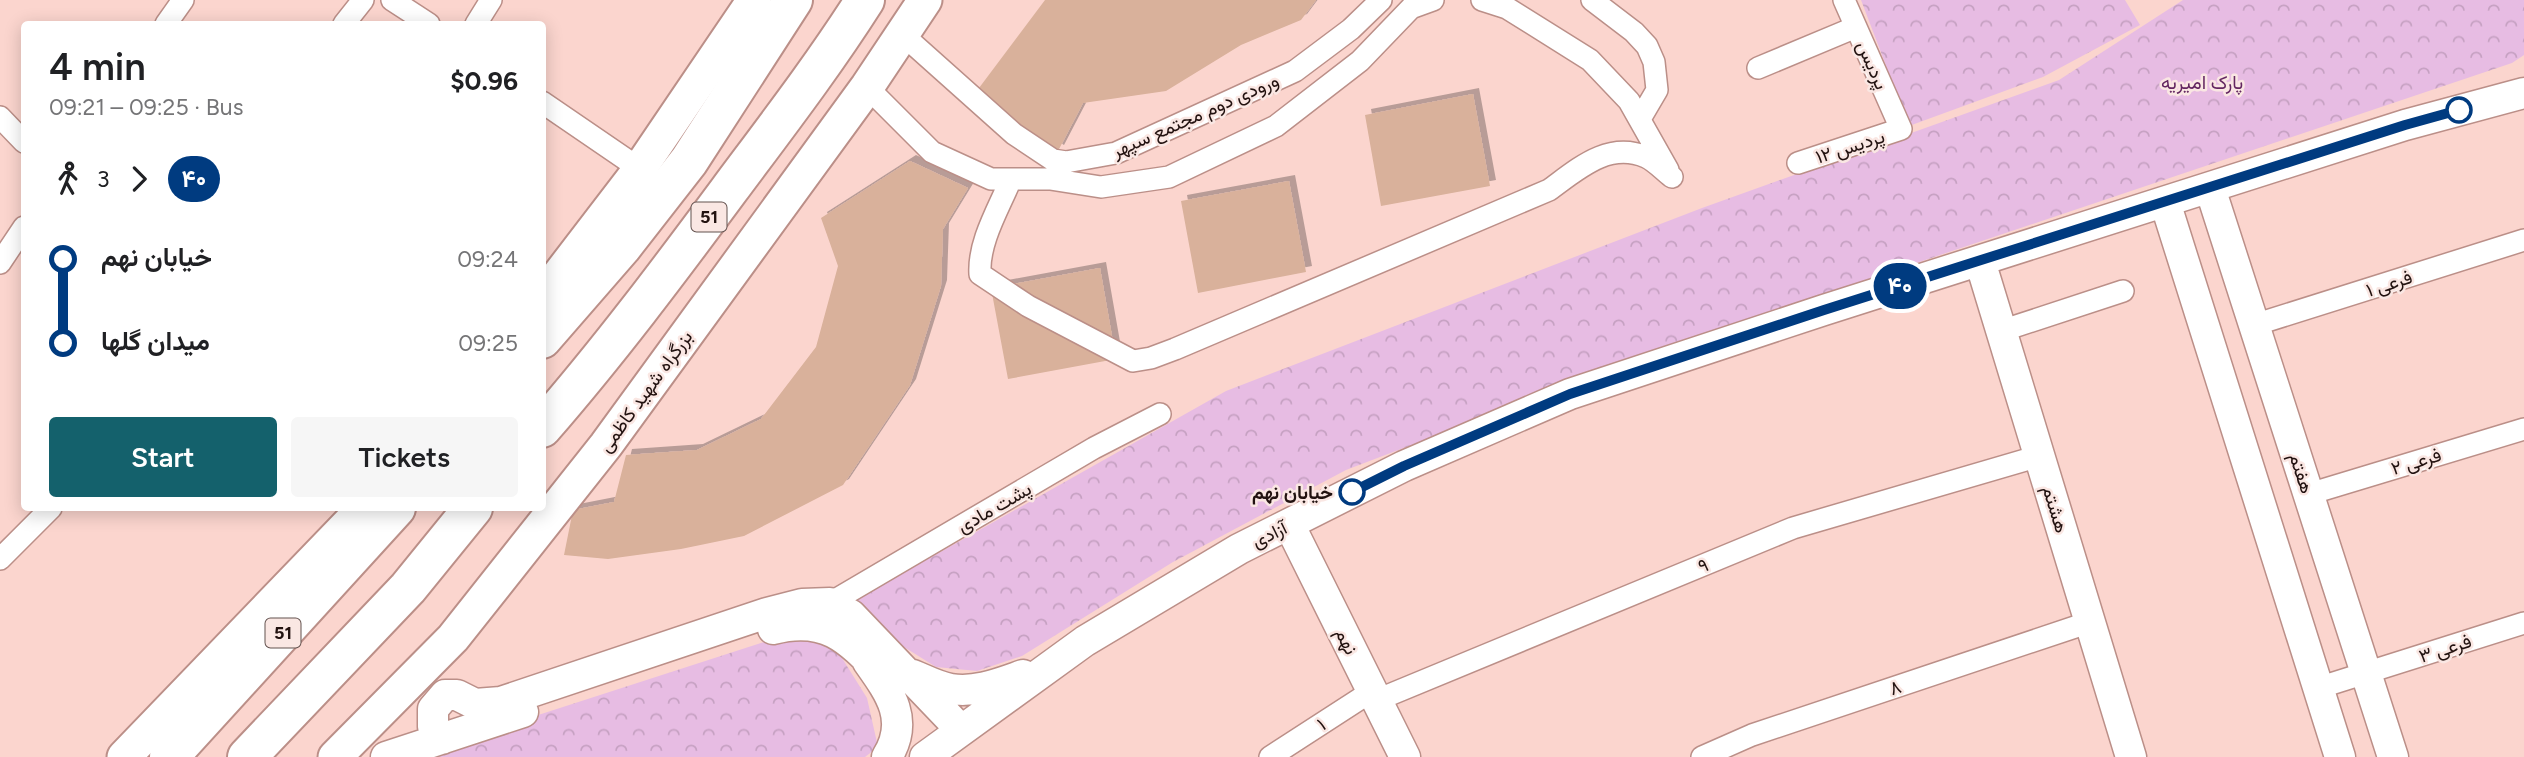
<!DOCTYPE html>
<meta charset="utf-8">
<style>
body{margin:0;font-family:Figtree,Vazirmatn,sans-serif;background:#f6f6f6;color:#202124;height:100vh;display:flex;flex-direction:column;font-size:26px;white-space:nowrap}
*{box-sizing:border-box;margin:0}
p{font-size:23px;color:#757577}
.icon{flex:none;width:38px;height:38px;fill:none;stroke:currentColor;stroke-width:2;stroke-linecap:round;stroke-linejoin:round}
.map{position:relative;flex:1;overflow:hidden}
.side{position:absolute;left:21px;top:21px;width:525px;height:490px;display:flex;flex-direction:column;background:#fff;border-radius:7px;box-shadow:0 4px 18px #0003}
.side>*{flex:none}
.badge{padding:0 14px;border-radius:23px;font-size:24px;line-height:46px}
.map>.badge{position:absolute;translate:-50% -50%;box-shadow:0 0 0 4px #fff}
.legs{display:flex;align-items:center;gap:10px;height:77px;padding:0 28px;font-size:23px}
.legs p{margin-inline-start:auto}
.head{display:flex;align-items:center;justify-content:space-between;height:119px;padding:0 28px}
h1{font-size:38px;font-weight:600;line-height:52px}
.primary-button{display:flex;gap:14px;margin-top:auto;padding:14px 28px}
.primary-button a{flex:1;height:80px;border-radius:7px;background:#14616c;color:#fff;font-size:28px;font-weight:600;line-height:80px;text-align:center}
.primary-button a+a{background:#f6f6f6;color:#202124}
ul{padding:0 28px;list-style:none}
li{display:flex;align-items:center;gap:24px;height:84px;font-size:26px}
li i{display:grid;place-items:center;width:10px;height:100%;margin:0 9px;background:currentColor}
li i::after{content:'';width:18px;height:18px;margin:-9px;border:5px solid;border-radius:50%;background:#fff}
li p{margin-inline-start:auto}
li:first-child i{background:linear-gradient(#0000 50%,currentColor 0)}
li:last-child i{background:linear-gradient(currentColor 50%,#0000 0)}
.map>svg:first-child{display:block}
.forest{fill:url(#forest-crowns)}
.building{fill:#d9b19b;filter:url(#shadow)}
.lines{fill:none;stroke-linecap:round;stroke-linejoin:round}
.street-casing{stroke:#bb8f88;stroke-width:24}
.secondary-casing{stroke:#bb8f88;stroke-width:33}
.primary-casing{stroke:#bb8f88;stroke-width:37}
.highway-casing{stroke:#bb8f88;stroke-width:42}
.street{stroke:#fff;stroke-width:21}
.secondary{stroke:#fff;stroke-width:30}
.primary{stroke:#fff;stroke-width:33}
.highway{stroke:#fff;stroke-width:38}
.line-1-casing{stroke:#fff;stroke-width:16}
.line-1{stroke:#003b80;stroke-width:10}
.stop-1-dot{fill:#fff;stroke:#003b80;stroke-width:3.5}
.labels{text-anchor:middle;stroke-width:5;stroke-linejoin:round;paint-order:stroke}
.shield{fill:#fae7e3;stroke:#63524f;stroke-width:2}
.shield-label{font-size:18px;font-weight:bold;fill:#221210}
.street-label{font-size:19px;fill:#221210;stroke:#fae7e3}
.park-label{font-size:19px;fill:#642761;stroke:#fae7e3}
.stop-label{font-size:19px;font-weight:bold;fill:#221210;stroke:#fae7e3;text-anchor:end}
</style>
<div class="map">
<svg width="2524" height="757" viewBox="0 0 2524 757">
<defs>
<pattern id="forest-crowns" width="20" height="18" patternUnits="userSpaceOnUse" patternTransform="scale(1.75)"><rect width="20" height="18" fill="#e7bce3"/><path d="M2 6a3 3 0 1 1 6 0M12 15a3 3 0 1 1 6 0" fill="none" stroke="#c6a1c2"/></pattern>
<filter id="shadow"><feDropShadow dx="6" dy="-6" stdDeviation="0" flood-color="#0004"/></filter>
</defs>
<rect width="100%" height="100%" fill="#fbd5ce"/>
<!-- forest -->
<path class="forest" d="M1861,0h264l15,25 -97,52 -134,49z
M2183,0h341v55l-12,8 -828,278 -338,129 -173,92 -151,94 -45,15 -41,-4 -40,-25 -46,-39 376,-212 476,-183 357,-128z
M792,633l45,17 30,48 11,49 -13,10h-444l111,-40z"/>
<!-- building -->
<path class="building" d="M1045,0h271l-15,20 -60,25 -75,46 -83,12 -25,48 -85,-55z
M1473,94l17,92 -109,20 -16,-91z
M910,161l58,27 -25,41 -2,57 -31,99 -67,100 -99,51 -63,13 -73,10 -44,-4 9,-45 41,-8 12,-47 71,-5 64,-31 55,-72 22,-81 -17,-48z
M1289,181l17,91 -108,21 -17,-92z
M1100,268l16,91 -108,20 -17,-91z"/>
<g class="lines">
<defs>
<path id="street" d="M392,0l37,24
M1482,0l25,8 83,52 39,41 39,69
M1592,0l42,32 13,14 7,16 3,28 -17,29
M166,24l17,-24
M344,24l19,-24
M476,24l15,-24
M902,34l112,100 39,26 13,2 50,-9 179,-82 56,-42 30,-29
M1758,68l98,-41
M867,87l65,65 59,27h59l51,8 68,-10 107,-51 84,-65 51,-53 22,-8
M542,102l98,67
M0,117l24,25
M1798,163l103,-34 -57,-129
M1011,179c-12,29 -33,63 -31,95l48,32 105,55 18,-3 24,-9 374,-159c29,-21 59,-49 97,-33 9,4 18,14 26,20
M0,263l24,-36
M2254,325l270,-85
M2001,331l122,-40
M2309,494l215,-65
M0,559l51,-51
M830,603l264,-155 66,-34
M2318,688l206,-65
M1377,700l416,-172 246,-72
M1270,757l102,-66
M1702,757l50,-22 338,-113"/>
<path id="secondary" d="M2210,188l183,569
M2165,202l175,555
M1980,261l151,496
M1289,524l116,233
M773,629c53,-14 75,10 110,46
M868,662c22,31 42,58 19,95
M913,675c12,5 25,12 38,14 25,4 49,-6 72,-14
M442,739l-9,-12v-18l12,-14h12l18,9 26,-2 266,-89 35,-9 28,-1 21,12 110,115
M386,757l137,-45
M925,757l160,-116 154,-92 165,-83 166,-72 254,-84 581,-185 119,-32"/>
<path id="primary" d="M542,297l92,-120 120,-177
M124,757l240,-249
M335,757l118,-119 153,-193 261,-358 58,-87"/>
<path id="highway" d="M542,339l80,-92 67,-86 104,-161
M542,428c67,-77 127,-157 187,-238 47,-63 94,-124 136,-190
M169,757l227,-249
M247,757l161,-169 65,-80"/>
</defs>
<!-- street casing -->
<use href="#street" class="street-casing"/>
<!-- secondary casing -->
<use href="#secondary" class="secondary-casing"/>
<!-- primary casing -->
<use href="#primary" class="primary-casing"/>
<!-- highway casing -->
<use href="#highway" class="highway-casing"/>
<!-- street -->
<use href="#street" class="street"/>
<!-- secondary -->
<use href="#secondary" class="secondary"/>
<!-- primary -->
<use href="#primary" class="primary"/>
<!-- highway -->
<use href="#highway" class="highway"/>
</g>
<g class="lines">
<defs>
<path id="line-1" d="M1352,492l52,-26 166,-72 254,-84 581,-185 54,-15"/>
</defs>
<!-- line-1 casing -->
<use href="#line-1" class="line-1-casing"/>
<!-- line-1 -->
<use href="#line-1" class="line-1"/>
</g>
<!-- markers -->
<g class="stop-1-dot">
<circle cx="2459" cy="110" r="12"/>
<circle cx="1352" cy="492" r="12"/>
</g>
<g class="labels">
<!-- shield labels -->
<g class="shield">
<rect x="691.5" y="202.5" width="35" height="29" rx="5"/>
<rect x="265.5" y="618.5" width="35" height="29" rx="5"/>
</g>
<g class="shield-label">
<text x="709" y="223">51</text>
<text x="283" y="639">51</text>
</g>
<!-- street labels -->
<g class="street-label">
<text transform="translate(1873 65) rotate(66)" y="7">پردیس</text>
<text transform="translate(1195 115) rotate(-24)" y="7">ورودی دوم مجتمع سپهر</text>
<text transform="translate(1850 146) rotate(-18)" y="7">پردیس ۱۲</text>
<text transform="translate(2389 283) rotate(-18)" y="7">فرعی ۱</text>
<text transform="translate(645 391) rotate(-54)" y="7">بزرگراه شهید کاظمی</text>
<text transform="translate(2416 461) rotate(-17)" y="7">فرعی ۲</text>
<text transform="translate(2302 473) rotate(72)" y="7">هفتم</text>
<text transform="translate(994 507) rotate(-30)" y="7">پشت مادی</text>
<text transform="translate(2056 509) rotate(73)" y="7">هشتم</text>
<text transform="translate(1269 534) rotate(-26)" y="7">آزادی</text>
<text transform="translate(1703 565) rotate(-23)" y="7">۹</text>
<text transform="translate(1347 641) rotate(63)" y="7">نهم</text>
<text transform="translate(2445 648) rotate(-18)" y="7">فرعی ۳</text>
<text transform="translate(1895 687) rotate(-19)" y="7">۸</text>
<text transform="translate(1321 724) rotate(-33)" y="7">۱</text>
</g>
<!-- park labels -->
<g class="park-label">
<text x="2202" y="89">پارک امیریه</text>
</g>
<!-- stop labels -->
<g class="stop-label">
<text x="1333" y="499">خیابان نهم</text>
</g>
</g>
</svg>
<b class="badge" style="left:1900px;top:286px;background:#003b80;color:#fff">۴۰</b>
<section class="side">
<div class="head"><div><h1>4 min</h1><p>09:21 – 09:25 · Bus</p></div><b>$0.96</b></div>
<div class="legs"><svg class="icon" aria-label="walk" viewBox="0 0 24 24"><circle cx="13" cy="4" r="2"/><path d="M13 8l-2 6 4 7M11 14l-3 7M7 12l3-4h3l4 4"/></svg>3<svg class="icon" aria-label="forward" viewBox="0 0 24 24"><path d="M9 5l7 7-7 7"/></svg><b class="badge" style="background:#003b80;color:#fff">۴۰</b></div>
<ul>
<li><i style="color:#003b80"></i><b>خیابان نهم</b><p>09:24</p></li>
<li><i style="color:#003b80"></i><b>میدان گلها</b><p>09:25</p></li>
</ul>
<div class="primary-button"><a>Start</a><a>Tickets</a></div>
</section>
</div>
